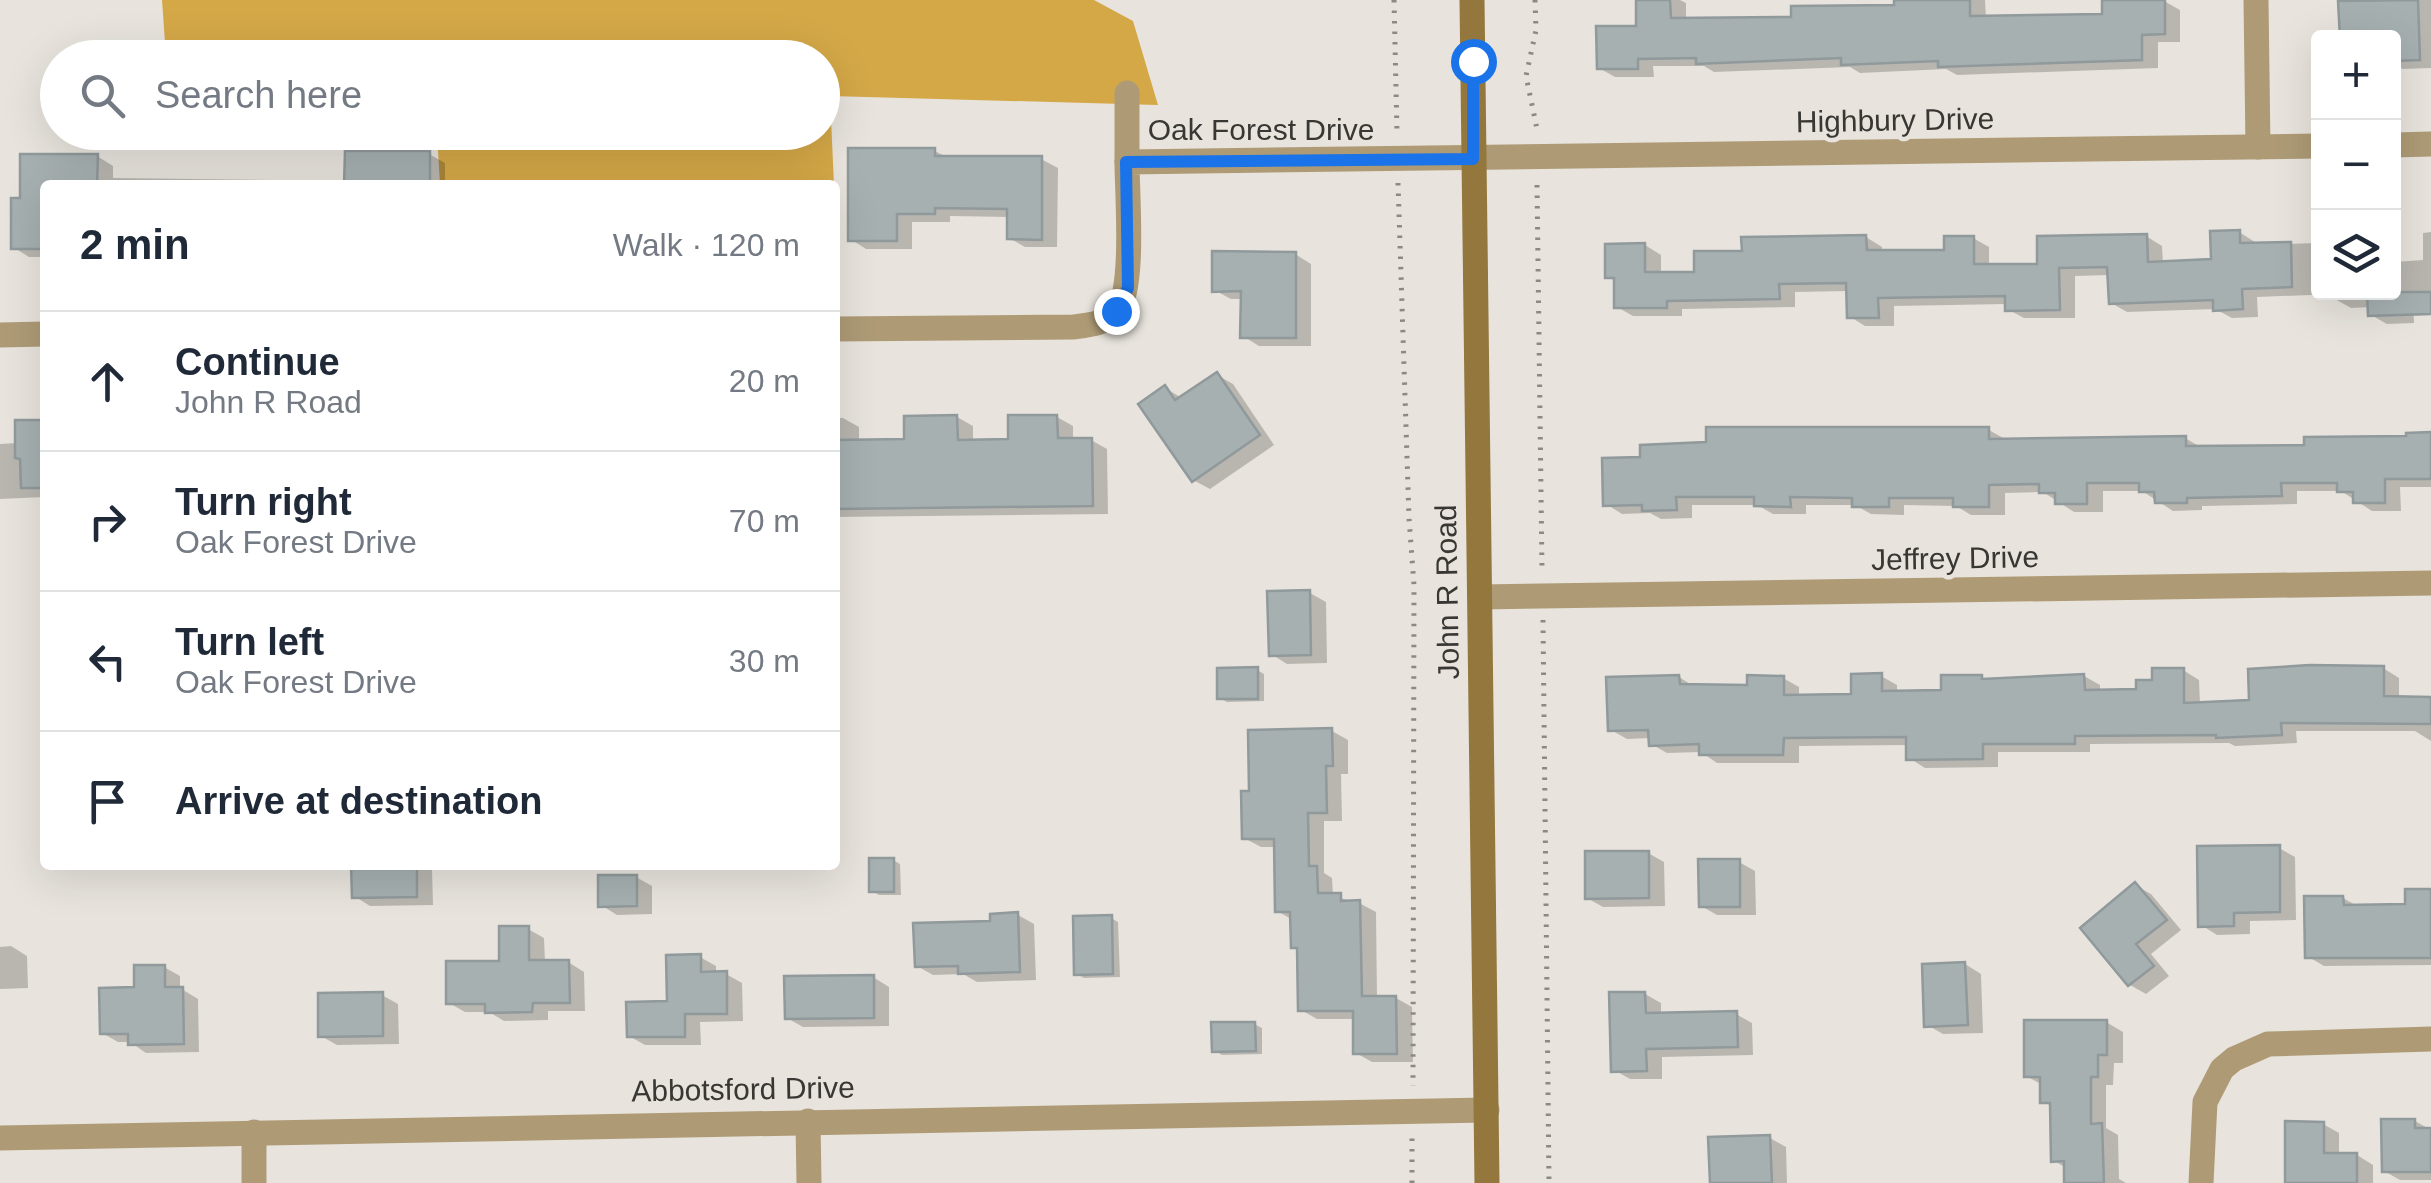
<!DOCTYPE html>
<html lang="en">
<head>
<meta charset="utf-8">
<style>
  :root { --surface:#fff; --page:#f6f6f7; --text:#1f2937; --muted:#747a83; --line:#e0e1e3 }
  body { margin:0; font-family:Arial,sans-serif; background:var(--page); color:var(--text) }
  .controls { position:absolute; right:30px; top:30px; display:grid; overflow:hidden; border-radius:10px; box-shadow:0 10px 40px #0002 }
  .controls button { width:90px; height:90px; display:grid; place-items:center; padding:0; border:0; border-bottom:2px solid var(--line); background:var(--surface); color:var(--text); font:50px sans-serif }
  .stop { position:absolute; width:30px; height:30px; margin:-22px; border:8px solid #1a73e8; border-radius:50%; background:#fff }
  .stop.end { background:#1a73e8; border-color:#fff; box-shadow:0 2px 10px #0008 }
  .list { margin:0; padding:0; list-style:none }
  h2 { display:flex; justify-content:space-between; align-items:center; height:130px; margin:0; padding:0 40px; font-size:42px }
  h2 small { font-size:32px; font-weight:400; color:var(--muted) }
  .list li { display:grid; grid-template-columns:65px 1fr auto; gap:30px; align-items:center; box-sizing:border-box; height:140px; padding:0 40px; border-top:2px solid var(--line) }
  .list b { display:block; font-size:38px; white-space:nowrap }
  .list p { margin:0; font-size:32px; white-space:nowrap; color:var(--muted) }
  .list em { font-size:32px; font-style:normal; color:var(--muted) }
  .icon { flex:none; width:55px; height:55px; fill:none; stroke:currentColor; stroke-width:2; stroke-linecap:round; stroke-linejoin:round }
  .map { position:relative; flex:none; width:2431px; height:1183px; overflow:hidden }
  .search { position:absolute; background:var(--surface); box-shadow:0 10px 40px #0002; left:40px; top:40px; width:800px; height:110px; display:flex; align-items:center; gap:25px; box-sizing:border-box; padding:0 35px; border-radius:55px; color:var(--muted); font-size:38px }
  .panel { position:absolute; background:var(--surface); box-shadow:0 10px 40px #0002; left:40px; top:180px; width:800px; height:690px; border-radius:10px }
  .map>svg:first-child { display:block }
</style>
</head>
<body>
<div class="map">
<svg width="2431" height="1183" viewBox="0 0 2431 1183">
  <rect width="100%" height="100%" fill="#e8e4dd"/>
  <!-- forest -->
  <path fill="#d4a847" d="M162 0H1094L1133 21 1158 105 830 96 834 185H440L437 133 822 132V58L172 57H166Z"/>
  <!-- shadow -->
  <g fill="#0003">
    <path d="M1638 0H1680L1686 3V20H1793L1897 7V0H1985L1986 18 2105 17 2164 1 2180 10V42H2158V68L1957 75 1946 69 1860 73 1850 67 1714 72 1704 66H1653L1654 77H1615L1599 68 1638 28Z"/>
    <path d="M2376 0H2431V68L2403 69 2394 64V38Z"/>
    <path d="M935 151 948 158 1041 159 1058 168 1057 247H1025L1009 238V217L950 216V222H912V249H866L850 239Z"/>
    <path d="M429 154 445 163V185H45V257H29L13 247 23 200V156H97L113 166V178L347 181Z"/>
    <path d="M2239 232 2255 242V245L2318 243V292H2394V262L2423 260V233L2431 232V297L2413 298 2414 323 2387 324 2371 315V307L2351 308 2335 299V294L2257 297 2258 317 2232 318 2215 309 2127 312 2111 303 2110 275 2075 276V318H2024L2007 309V304L1894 306V326H1865L1849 316V291L1795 292V307L1682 309V316H1633L1617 307V282L1608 277 1645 245 1661 255V274H1696L1744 253 1866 237 1882 247V253L1947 252 1973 238 1989 247V266H2040L2146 236 2162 246 2163 264 2214 261Z"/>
    <path d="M1295 254 1311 264V346H1259L1243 336V299H1231L1214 290Z"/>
    <path d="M1217 375 1233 384 1274 445 1210 489 1193 480 1165 388 1182 398Z"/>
    <path d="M957 417 973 426V442H1011L1057 417 1073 426V440H1091L1107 449 1108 514 835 517V418H843L859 427V442L907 441Z"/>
    <path d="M45 422V497L0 499V444L17 443Z"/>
    <path d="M1989 430 2005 439 2185 438 2202 448 2306 447 2431 435V487H2400L2401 511H2372L2341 491H2297V504L2202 506V510L2173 511 2142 491H2103V512H2074L2043 492 2005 493V515H1971L1956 506 1904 505V515L1871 514 1855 505H1806V514H1773L1757 505H1692V518L1661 519 1650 513 1622 514 1606 504Z"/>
    <path d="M1310 593 1326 602 1327 663 1287 664 1271 654Z"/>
    <path d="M2383 668 2399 678V699H2431V741L2415 731H2296L2297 743 2235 746 2229 743 2090 744V752H1998V767L1925 768 1909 758V745L1799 746V763H1717L1701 752 1667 753 1651 744V738L1627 739 1611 730 1679 677 1695 687H1749L1783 678 1799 687V697H1854L1881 676 1897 685V693H1944L1981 677 1988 681 2084 676 2100 685V692L2138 691 2183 670 2199 680 2200 704 2252 702Z"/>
    <path d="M1257 670 1264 674V701L1227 702 1220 698Z"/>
    <path d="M1332 731 1348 740V774H1341L1342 821H1324V873L1332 878 1333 896 1359 903 1376 912 1377 998H1396L1412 1007 1413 1062H1372L1356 1053 1355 1019H1317L1301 1010 1300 951 1293 947V920L1277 911 1276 847H1261L1244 838 1251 794Z"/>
    <path d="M2279 848 2295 857 2296 920 2250 921V934L2217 935 2201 925Z"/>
    <path d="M1648 853 1664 862 1665 906 1603 907 1587 898Z"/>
    <path d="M893 860 900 864 901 895H879L872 891Z"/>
    <path d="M1739 862 1755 871 1756 915H1717L1701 906Z"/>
    <path d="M354 865H426L432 868 433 905 370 906 354 896Z"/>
    <path d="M636 877 652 886V914L617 915 601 905Z"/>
    <path d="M2135 885 2151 894 2181 930 2151 954 2169 976 2146 994 2130 985 2083 929Z"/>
    <path d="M2431 891V965L2324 966 2307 956 2343 898 2359 907H2408Z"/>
    <path d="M1018 915 1034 924 1036 980 977 982 963 974 933 975 917 966 993 923Z"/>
    <path d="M1111 918 1118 922 1120 977 1084 978 1076 974Z"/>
    <path d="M528 929 544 938 545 962H568L584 972 585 1011H548V1020L504 1021 489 1012H465L449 1003 502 963Z"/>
    <path d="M11 946 27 956 28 988 0 989V947Z"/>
    <path d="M700 957 716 966V974H726L742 983 743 1021 700 1022 701 1045H645L629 1036 669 1003Z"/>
    <path d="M1965 964 1981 974 1983 1033 1943 1034 1927 1025Z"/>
    <path d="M164 967 180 976V988L198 999 199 1052 146 1053 130 1042H118L102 1033 136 989Z"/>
    <path d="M873 977 889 987V1026L803 1027 787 1018Z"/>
    <path d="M1645 994 1661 1003V1016L1736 1014 1752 1023 1753 1055 1662 1057V1079H1630L1614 1070Z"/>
    <path d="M382 995 398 1004 399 1044 337 1045 321 1036Z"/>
    <path d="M2106 1022 2123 1032V1063H2114L2113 1085H2106V1128L2118 1135 2119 1179 2126 1183H2067L2066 1168 2053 1160V1107L2043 1101V1085L2026 1076Z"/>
    <path d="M1254 1024 1262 1028V1054L1222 1055 1215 1051Z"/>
    <path d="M2415 1121 2431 1130V1180H2400L2384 1171Z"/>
    <path d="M2323 1124 2339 1133V1156L2357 1155 2373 1165V1183H2288Z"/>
    <path d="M1770 1138 1786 1147 1787 1183H1712Z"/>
  </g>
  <!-- building -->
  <g fill="#a6b0b1" stroke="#90999b" stroke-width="2.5">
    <path d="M1636 0H1670L1671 18 1791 17V6L1894 5V0H1970V16L2102 14V0H2165V34L2142 35V60L1938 67V61L1841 65V58L1696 64V58L1638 59V69H1597L1596 26H1636Z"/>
    <path d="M2418 0 2420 60 2394 61V38H2340L2338 1Z"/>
    <path d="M848 148H935V156H1042V240L1007 239V209L935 208V214H897V241H848Z"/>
    <path d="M345 151H430V185H344Z"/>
    <path d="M20 154H98L97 185H45V249H11V198H20Z"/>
    <path d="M2240 230V243L2291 242 2292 287 2242 289 2243 309 2213 311V300L2109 304 2107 267 2059 268 2060 310 2005 311V296L1878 298 1879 318H1847L1846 283 1779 284 1780 299 1667 301V308H1614V278H1605V244L1645 243V272H1694V251H1742L1741 237 1866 235 1867 250H1944V236H1974V264H2037V236L2147 234 2148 262 2211 259 2210 231Z"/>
    <path d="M1212 251 1296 252V338H1240L1241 291 1212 292Z"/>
    <path d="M2367 292H2431V314L2368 316Z"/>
    <path d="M1217 372 1260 435 1192 482 1138 404 1165 385 1175 400Z"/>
    <path d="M957 415 958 440 1008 439V415H1057L1058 438H1092L1093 506 835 509V440L904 439V416Z"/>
    <path d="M15 420H45V488H21L20 459 15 458Z"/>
    <path d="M1706 427H1989V439L2186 436V446L2304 445V437L2406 436V433L2431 432V479H2385V503H2353V492H2337V483H2281L2282 496 2187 498V503H2155L2154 492H2139V483H2087V504H2055V493H2039V484L1989 485V507H1953V498H1889V507H1852V498L1790 497 1791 507 1754 506V497H1676L1677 510 1642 511V505L1603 506 1602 458 1640 457V445L1706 442Z"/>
    <path d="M1310 590 1311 655 1269 656 1267 591Z"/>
    <path d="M2310 665 2384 666V696L2431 697V724L2281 723 2282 735 2216 738V735L2075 736V744H1983V759L1906 760V737L1784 738 1783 755H1699V744L1649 746 1648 730 1608 731 1606 677 1679 675 1680 684 1747 685V675L1784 676V695L1851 694V674L1882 673V691L1941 690V675H1982V679L2084 674 2085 690 2136 689V680H2152V668H2184V703L2249 700 2248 669Z"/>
    <path d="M1258 667V699H1217V668Z"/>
    <path d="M1332 728 1333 766H1326L1327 813H1308L1309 866H1317L1318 893H1341V901L1360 900 1362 996H1396L1397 1054H1353V1011H1298L1297 948H1291L1290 912H1275L1274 839H1242L1241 791H1249L1248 730Z"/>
    <path d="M2280 845V912L2234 913V926L2198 927 2197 846Z"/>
    <path d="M1585 851H1649V898L1585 899Z"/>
    <rect x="869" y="858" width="25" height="34"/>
    <path d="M1698 859H1740V907H1699Z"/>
    <path d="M351 865H417V897L352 898Z"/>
    <path d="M598 875H637V906L598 907Z"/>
    <path d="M2135 882 2167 920 2136 944 2154 966 2128 986 2080 928Z"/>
    <path d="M2405 889H2431V958H2305L2304 896H2343L2344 905 2405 904Z"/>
    <path d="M1018 912 1020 972 958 974V966L915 967 913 923 990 921V914Z"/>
    <path d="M1112 915 1113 974 1074 975 1073 916Z"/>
    <path d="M499 926H529V960H569L570 1003H533L532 1012 485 1013V1004H446V961H499Z"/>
    <path d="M701 954V972L727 971V1014H685V1037H627L626 1002 667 1001 666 955Z"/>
    <path d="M1965 962 1968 1025 1924 1027 1922 964Z"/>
    <path d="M134 965H165V987H183L184 1044 128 1045V1034H100L99 988 134 987Z"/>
    <path d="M874 975V1018L785 1019 784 976Z"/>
    <path d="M383 992V1036L318 1037V993Z"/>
    <path d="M1609 992H1645L1646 1013 1737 1011 1738 1047 1646 1049 1647 1071 1611 1072Z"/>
    <path d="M2024 1020H2107V1055H2098V1077H2091V1124L2102 1123 2104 1183H2064V1161L2051 1162 2050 1103H2040V1077H2024Z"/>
    <path d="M1211 1022H1255L1256 1051 1212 1052Z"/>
    <path d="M2381 1119H2415V1128H2431V1172H2382Z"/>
    <path d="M2285 1121 2324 1122V1153H2357V1183H2285Z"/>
    <path d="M1770 1135 1772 1183H1710L1708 1137Z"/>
  </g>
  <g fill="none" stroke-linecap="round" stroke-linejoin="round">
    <!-- path -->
    <g stroke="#8c8984" stroke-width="5" stroke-dasharray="2.5 8" stroke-linecap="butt">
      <path d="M1394 0 1397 132"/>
      <path d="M1535 0 1536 30 1526 76 1537 129"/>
      <path d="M1398 183 1409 518 1414 585 1413 1086"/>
      <path d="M1537 185 1542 569"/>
      <path d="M1543 620 1549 1183"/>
      <path d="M1412 1183V1137"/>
    </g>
    <!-- minor -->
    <g stroke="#ae9b76" stroke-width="25">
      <path d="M2256 0 2258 147"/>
      <path d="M2394 145 2431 144"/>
      <path d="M1127 162V93"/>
      <path d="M835 329 1073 327C1089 325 1105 324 1117 311 1135 289 1127 194 1127 162L2318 146"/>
      <path d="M0 335 45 334"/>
      <path d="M1480 597 2431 583"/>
      <path d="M808 1121 809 1183"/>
      <path d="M254 1132V1183"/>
      <path d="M0 1138 1487 1110"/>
      <path d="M2201 1183 2205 1102 2222 1069 2234 1059 2268 1044 2431 1039"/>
    </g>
    <!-- secondary -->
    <path stroke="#93773c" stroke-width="25" d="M1472 0 1487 1183"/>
  </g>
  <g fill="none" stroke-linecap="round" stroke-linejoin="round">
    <!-- route -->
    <path stroke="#1a73e8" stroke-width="12" d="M1116 311 1128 288 1126 162 1473 159V61"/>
  </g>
  <g text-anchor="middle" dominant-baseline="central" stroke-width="9" stroke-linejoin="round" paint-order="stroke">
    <!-- street labels -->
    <g font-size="30" fill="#393734" stroke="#e8e4dd">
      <text transform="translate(1895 120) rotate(-1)">Highbury Drive</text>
      <text x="1261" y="129">Oak Forest Drive</text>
      <text transform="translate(1955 558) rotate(-1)">Jeffrey Drive</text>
      <text transform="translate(1447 592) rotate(-91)">John R Road</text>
      <text transform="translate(743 1089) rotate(-1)">Abbotsford Drive</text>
    </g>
  </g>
</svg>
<div class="controls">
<button>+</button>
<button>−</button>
<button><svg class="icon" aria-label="layers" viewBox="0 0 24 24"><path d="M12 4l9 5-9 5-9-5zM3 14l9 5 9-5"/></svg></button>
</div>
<div class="stop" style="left:1473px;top:61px"></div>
<div class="stop end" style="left:1116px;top:311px"></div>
<div class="search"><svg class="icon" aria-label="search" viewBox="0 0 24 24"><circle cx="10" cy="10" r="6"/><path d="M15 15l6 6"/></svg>Search here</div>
<section class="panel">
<h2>2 min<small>Walk · 120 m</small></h2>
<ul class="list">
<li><svg class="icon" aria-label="ahead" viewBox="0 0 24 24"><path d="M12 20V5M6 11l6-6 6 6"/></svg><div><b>Continue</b><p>John R Road</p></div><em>20 m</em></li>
<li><svg class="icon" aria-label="right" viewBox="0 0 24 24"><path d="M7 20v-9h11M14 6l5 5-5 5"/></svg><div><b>Turn right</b><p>Oak Forest Drive</p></div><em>70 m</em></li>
<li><svg class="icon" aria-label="left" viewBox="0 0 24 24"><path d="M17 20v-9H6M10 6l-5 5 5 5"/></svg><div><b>Turn left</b><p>Oak Forest Drive</p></div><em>30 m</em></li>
<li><svg class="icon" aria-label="arrive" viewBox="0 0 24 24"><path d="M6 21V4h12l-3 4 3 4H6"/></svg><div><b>Arrive at destination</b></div></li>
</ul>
</section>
</div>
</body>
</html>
